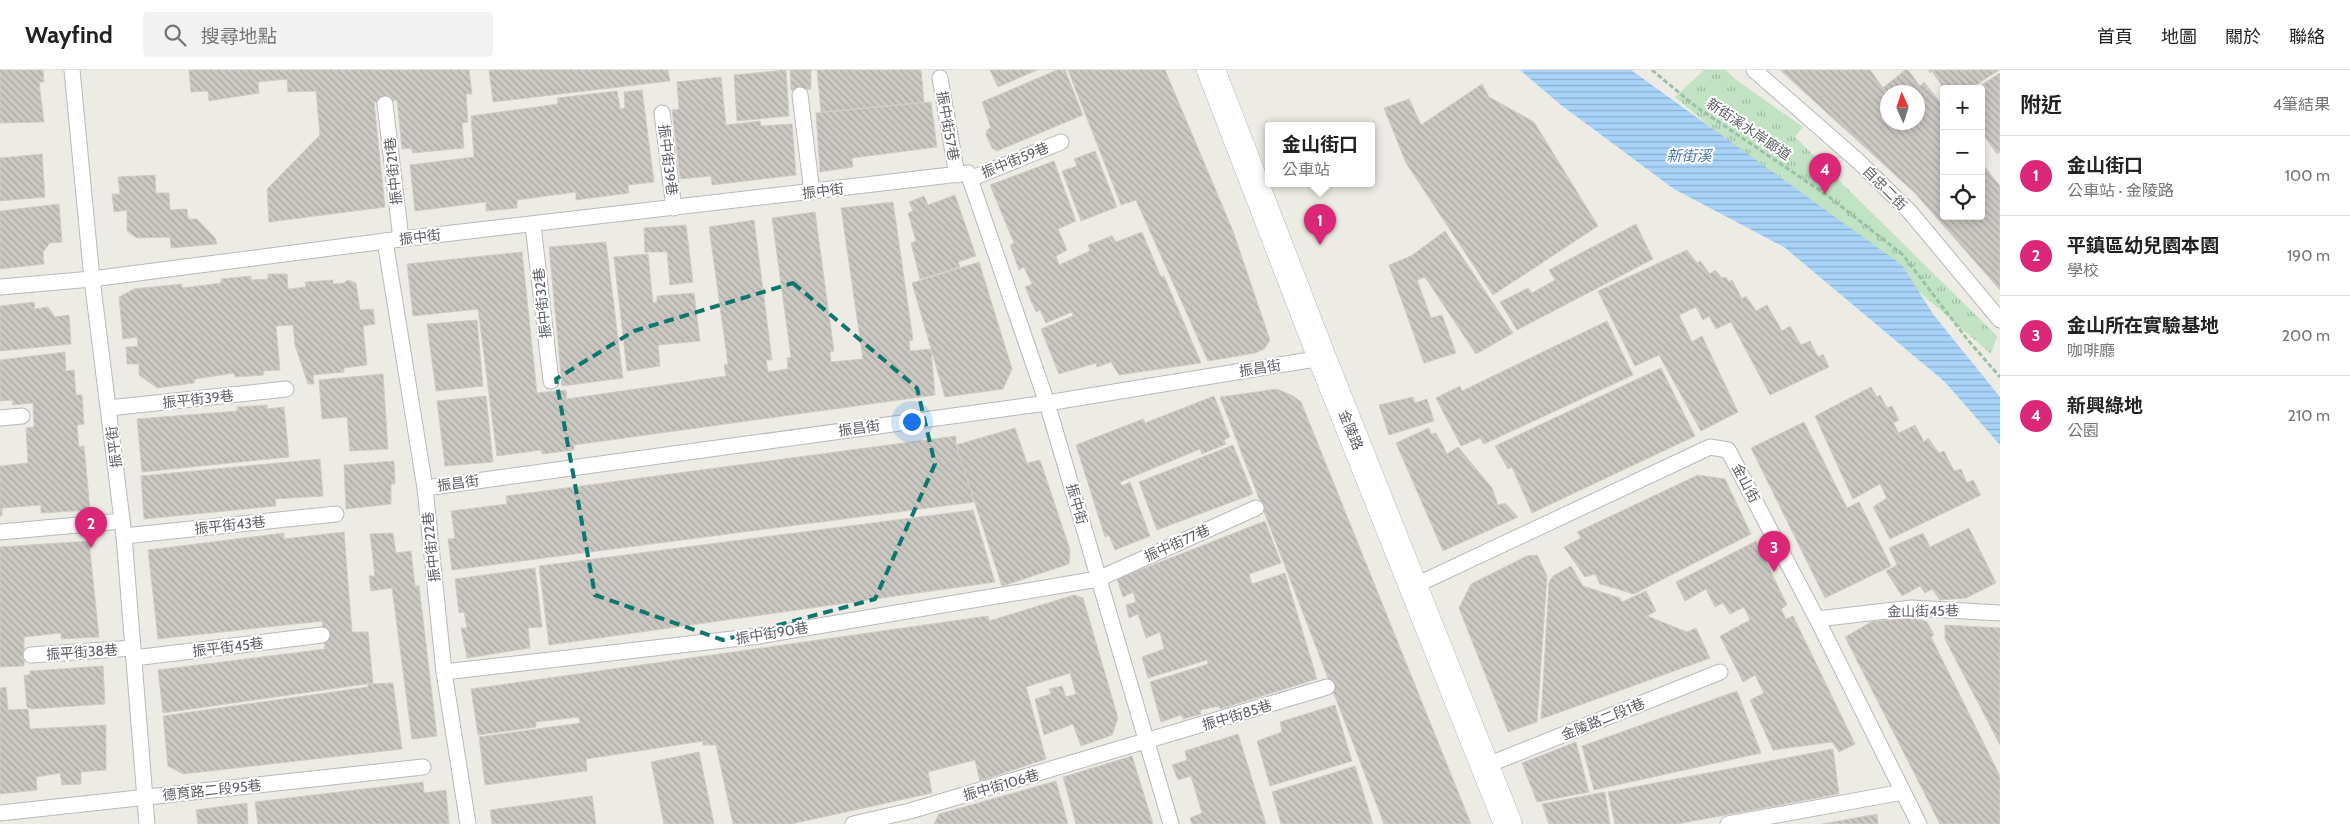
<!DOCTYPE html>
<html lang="zh-TW">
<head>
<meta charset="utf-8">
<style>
  :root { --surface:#fff; --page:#f2f2f2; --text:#222; --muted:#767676; --line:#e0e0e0; --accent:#db2777 }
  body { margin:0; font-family:Cabin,"Noto Sans TC",sans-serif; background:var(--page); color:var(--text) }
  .controls { position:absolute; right:15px; top:15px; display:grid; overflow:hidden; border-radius:5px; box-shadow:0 2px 8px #0003 }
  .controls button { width:45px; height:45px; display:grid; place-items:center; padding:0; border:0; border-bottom:1px solid var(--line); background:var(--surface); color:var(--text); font:25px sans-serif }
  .compass { position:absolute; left:1880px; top:15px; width:45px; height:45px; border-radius:50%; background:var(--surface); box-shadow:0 2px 8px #0003; rotate:357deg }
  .you { position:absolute; left:911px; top:351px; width:18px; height:18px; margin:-12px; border:4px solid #fff; border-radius:50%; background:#1a73e8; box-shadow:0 0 0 8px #1a73e833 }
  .badge { display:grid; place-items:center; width:32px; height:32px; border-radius:50%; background:var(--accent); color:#fff; font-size:16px; font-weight:700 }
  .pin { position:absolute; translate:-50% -41px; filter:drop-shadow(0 1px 2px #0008) }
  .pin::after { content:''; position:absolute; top:26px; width:18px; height:15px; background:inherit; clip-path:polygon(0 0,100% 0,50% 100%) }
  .popup { position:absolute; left:1265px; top:52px; width:110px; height:65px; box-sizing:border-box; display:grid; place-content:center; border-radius:5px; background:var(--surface); filter:drop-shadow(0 1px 4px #0005); font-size:16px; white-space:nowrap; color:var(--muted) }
  .popup b { font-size:19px; color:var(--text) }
  .popup::after { content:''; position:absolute; left:50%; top:100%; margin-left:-10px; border:10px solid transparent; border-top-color:var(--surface) }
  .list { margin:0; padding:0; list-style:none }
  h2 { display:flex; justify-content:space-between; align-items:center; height:65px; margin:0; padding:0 20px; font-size:21px }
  h2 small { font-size:16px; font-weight:400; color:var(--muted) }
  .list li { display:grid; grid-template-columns:32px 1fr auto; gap:15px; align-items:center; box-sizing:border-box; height:80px; padding:0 20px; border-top:1px solid var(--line) }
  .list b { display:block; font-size:19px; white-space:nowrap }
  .list p { margin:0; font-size:16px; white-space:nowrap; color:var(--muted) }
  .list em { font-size:16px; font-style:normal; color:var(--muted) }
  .icon { flex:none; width:28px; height:28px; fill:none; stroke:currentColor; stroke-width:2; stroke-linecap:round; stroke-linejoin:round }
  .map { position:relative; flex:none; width:2000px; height:754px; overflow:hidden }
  header { display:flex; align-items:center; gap:30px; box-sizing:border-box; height:70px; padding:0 25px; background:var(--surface); border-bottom:1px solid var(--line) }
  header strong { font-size:24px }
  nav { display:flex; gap:28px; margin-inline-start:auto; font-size:18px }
  .search { width:350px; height:45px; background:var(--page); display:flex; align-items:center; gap:12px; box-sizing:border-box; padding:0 18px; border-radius:5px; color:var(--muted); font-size:19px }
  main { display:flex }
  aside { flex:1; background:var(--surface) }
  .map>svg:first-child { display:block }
</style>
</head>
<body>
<header>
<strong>Wayfind</strong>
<div class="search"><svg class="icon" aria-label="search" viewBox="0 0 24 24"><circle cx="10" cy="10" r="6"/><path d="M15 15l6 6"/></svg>搜尋地點</div>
<nav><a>首頁</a><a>地圖</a><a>關於</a><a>聯絡</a></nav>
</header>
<main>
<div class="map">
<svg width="2000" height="754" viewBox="0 0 2000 754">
  <defs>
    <pattern id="grass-tufts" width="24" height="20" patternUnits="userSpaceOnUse" patternTransform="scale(1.25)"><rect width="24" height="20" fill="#c2e3c3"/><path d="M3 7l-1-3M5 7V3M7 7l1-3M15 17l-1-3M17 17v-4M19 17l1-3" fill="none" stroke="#a1bba2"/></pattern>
    <pattern id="water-rules" width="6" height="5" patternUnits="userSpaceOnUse" patternTransform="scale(1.25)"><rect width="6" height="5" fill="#a9d4f9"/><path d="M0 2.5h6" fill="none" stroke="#8dafcd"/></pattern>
    <pattern id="building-back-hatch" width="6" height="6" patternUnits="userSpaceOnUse" patternTransform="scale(1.25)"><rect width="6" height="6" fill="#cbc8c3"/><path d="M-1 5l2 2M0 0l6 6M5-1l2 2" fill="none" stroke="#a8a6a2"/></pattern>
  </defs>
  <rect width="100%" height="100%" fill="#edece4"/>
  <!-- grass -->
  <path fill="url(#grass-tufts)" d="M1704 0H1726L1735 9 1803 57 1795 67 1997 266 1991 284 1843 156 1752 92 1675 27Z"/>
  <!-- water -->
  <path fill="url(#water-rules)" d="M1520 0H1631L1902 195 1933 244 2000 327V375L1945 312 1784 177 1674 119 1561 35Z"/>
  <!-- building -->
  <g fill="url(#building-back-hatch)" stroke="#d2cdc3" fill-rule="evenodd">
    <path d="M0 0H43L44 12H39L44 52 0 53Z"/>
    <path d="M189 0H469L472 24H466L468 52 462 53 464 78 413 83 411 78 402 79 397 30 374 32 385 137 269 152 267 119 320 65 316 21 288 22 287 9 258 12 259 23 209 31 208 21 191 22Z"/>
    <path d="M489 0H668L670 11 493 32Z"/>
    <path d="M786 0 789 46 737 51 734 5Z"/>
    <path d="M790 0H811V19L791 20Z"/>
    <path d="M817 0H921L924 32 821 42Z"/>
    <path d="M990 0H1037L998 17Z"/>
    <path d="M1057 0H1065L1083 45 997 81 992 78 986 65 987 60 991 58 982 32Z"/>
    <path d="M1068 0H1165L1233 161 1270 270 1264 279 1255 283 1208 291 1136 130 1121 135Z"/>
    <path d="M1780 0H1870L1883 18 1905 0H1908L1920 16 1924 12 1944 37V146H1981V92L2000 116V220L1915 123ZM1888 22H1918V52H1888Z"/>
    <path d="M1928 0H1999L1970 19H1944L1932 1 1930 3Z"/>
    <path d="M2000 3V82L1997 84 1985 67 1981 69V19H1975Z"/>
    <path d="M721 7 726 55 760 51 761 56 792 54 796 105 712 115 711 106 680 109 672 40 679 39 677 12Z"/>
    <path d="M1482 14 1489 27 1534 52 1598 156 1493 225 1406 93 1384 38 1409 29 1421 55Z"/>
    <path d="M642 20 654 112 628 115 629 123 576 130V122L517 130V138L486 141V132L415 141 410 95 474 87 471 46 558 34 557 28 617 21 620 39 625 38 624 22Z"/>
    <path d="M931 32 937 77 852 88 853 97 820 102 816 43Z"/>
    <path d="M1095 81 1117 137 1081 151 1062 101 1077 96 1074 89Z"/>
    <path d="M42 84 45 127 0 131V88Z"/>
    <path d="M1054 91 1076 151 1058 159 1067 180 1056 186 1059 195 1090 181 1088 175 1112 166 1116 172 1142 162 1161 207 1164 206 1201 293 1119 305 1111 292 1097 297 1096 293 1059 304 1041 259 1073 246 1072 242 1046 253 1040 240 1036 242 1025 217 1032 214 1024 197 1019 200 1010 175 1014 173 990 115Z"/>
    <path d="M155 105 156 123H169L170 140 187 139 188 149H197L215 168 217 174 171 178 170 167 137 168 127 161V140L114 142 112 124H120L118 107Z"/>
    <path d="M955 125 976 186 958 192 960 197 920 209 911 173 916 171 908 143 913 141 909 132 924 126 928 135Z"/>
    <path d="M893 132 913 270 909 271 910 281 931 279 935 325 574 375V380L542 384 541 380 497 386 478 239 413 246 407 194 522 182 537 323 566 320 567 329 726 306 724 295 728 294 709 157 754 150 772 290H766L768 302 788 299 787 288 791 287 772 148 815 142 834 281 830 282 831 292 863 289 841 138Z"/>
    <path d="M59 134 62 172 50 173 43 182 44 194 0 199V141Z"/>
    <path d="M1636 154 1653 189 1517 260 1500 232 1528 218 1532 223 1555 210 1549 200Z"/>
    <path d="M686 155 693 212 670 215 667 182H645L644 158Z"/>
    <path d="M1445 161 1513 263 1476 284 1425 207 1417 210 1431 248 1442 245 1456 283 1424 293 1389 195 1411 186Z"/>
    <path d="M606 172 623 308 562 316 549 177Z"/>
    <path d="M1687 180 1697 193 1700 191 1710 204 1715 200 1722 208 1726 207 1729 212 1732 210 1742 229 1746 226 1756 241 1767 235 1782 261 1790 256 1801 275 1810 271 1818 287 1823 284 1829 297 1770 325 1731 252 1716 259 1709 246 1703 250 1696 237 1679 245 1692 272 1702 266 1738 342 1701 361 1659 285 1635 296 1598 221Z"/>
    <path d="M648 184 653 233 657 232V226L694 223 700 271 658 275 660 296 627 301 614 187Z"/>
    <path d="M979 192 1012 299 1003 319 945 327 912 213Z"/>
    <path d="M268 204H287L288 219 306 217 305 212 333 210V214L343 213 348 210 356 213 360 240 373 239 375 254 363 256 367 295 344 298V302L313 305 314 314H308L295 275 293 255 276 256 280 300 263 301 264 305 235 307 234 303 195 309 194 313 157 318 139 305V294H127L126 277 138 276 137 267 123 269 119 227 134 219 182 214V218L221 213V209L251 206V210L268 209Z"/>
    <path d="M34 232 35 239 48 237 55 247 69 245 71 274 0 281V236Z"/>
    <path d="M477 250 483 316 436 321 427 254Z"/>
    <path d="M1607 251 1633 305 1484 374 1480 368 1461 376 1436 328 1460 316 1462 321Z"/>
    <path d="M65 282 66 301 74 300 76 325H82L84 354 77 355 79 377 84 376 90 440 41 443V435L2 438V446H0V396L28 393 26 358 34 357 33 333 13 335 12 330 0 331V290Z"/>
    <path d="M1661 298 1695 366 1532 443 1512 397 1508 399 1495 376Z"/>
    <path d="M383 304 388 379 350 381 347 347 322 349 319 310Z"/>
    <path d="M1871 317 1877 327 1880 325 1887 338 1892 336 1899 350 1893 353 1899 363 1915 355 1924 372 1928 368 1939 383 1944 381 1954 401 1961 399 1967 413 1973 410 1981 425 1890 469 1873 437 1887 428 1880 414 1853 429 1815 346Z"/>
    <path d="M1277 319 1293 326 1301 332 1471 754H1384L1220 327Z"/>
    <path d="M486 326 493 392 445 396 437 331Z"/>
    <path d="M1214 326 1230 367 1224 370 1226 374 1202 384 1200 379 1120 412 1122 416 1130 412 1150 466 1115 480 1109 465 1105 467 1076 375 1143 349 1145 353Z"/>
    <path d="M1413 327 1415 333 1427 329 1434 351 1389 365 1379 335Z"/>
    <path d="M267 335V339L284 337 289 387 142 402 137 349 237 341V337Z"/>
    <path d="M1804 352 1847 438 1859 432 1891 496 1825 528 1751 378Z"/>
    <path d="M1015 358 1027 393 1040 390 1070 480 1069 494 1002 516 956 375Z"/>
    <path d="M1429 358 1431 364 1436 363 1447 384 1458 377 1492 418 1498 435 1505 433 1518 447 1443 481 1396 373Z"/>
    <path d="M956 366V375L974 432 452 500 448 469 455 468 451 441 507 434 506 426Z"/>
    <path d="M1233 375 1253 424 1157 460 1139 412Z"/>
    <path d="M320 389 323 426 275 429 276 436 144 449 141 406Z"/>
    <path d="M394 391 395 414H391V434L346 439 344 395Z"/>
    <path d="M1698 405 1725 409 1751 464 1634 524 1600 514 1595 504 1585 507 1564 477 1581 468 1577 462Z"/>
    <path d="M973 440 995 512 549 575 539 496Z"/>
    <path d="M1265 451 1281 493 1249 504 1252 514 1285 503 1317 609 1220 639 1219 636 1200 640 1201 644 1183 649 1181 645 1161 652 1150 612 1208 594 1207 590 1148 608 1142 587 1164 579 1160 562 1146 568 1138 544 1129 548 1126 535 1136 532 1133 522 1123 527 1117 509Z"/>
    <path d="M1969 458 1996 513 1966 528 1940 530 1932 519 1925 523 1920 516 1902 526 1886 501 1897 495 1889 478 1923 463 1930 477Z"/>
    <path d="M344 462 352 562H368L373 613 163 643 158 600 325 579 322 551 158 569 148 480 284 463V469Z"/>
    <path d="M393 463 396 483 411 481 415 516H419L437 666 412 669 392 518 371 521 369 506H375L370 464Z"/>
    <path d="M89 471 99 567 61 569V563L24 567V596L0 597V477Z"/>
    <path d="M1756 471 1787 535 1781 539 1786 549 1793 546 1855 674 1839 682 1832 672 1773 680 1750 630 1764 623 1755 605 1743 612 1720 566 1750 550 1744 537 1730 544 1723 533 1715 537 1706 519 1685 531 1676 512Z"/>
    <path d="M1537 485 1547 506 1537 652 1508 662 1459 538 1471 514 1527 486Z"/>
    <path d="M1571 496 1583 516 1620 528 1622 532 1646 521 1656 541 1647 546 1687 562 1696 558 1710 588 1541 649 1549 512 1553 506Z"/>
    <path d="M535 498 542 557 528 558 530 578 467 588 461 558H467L464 542 459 543 455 509Z"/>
    <path d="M1074 525 1083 528 1118 648 1112 665 1081 676 1073 654 1044 665 1035 629 1051 624 1049 619 1062 616 1066 627 1076 624 1070 603 1026 617 1046 689 980 711 975 690 928 702 932 723 791 754H733L716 675H703V671L586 689 587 701 485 715 479 667 580 653 579 647 536 652V657L478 665 471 619 988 546 989 551Z"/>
    <path d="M1904 548H1917L1927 552 1934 565 1931 567 2000 706V754H1940L1845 567 1871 552Z"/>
    <path d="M1945 555 2000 558V675L1945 569Z"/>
    <path d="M103 596 105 634 32 639 27 637 24 605H30V601Z"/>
    <path d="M393 613 402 679 183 704 168 696 163 646 368 617V614Z"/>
    <path d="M6 617 8 640 28 639 30 659 106 655V700L81 702V714L62 715 60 703 36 707 37 720 0 724V618Z"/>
    <path d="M1737 621 1761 683 1594 720 1582 676Z"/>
    <path d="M1335 635 1352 691 1270 716 1257 671 1282 662 1280 652Z"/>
    <path d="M1238 664 1266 754H1192L1190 748 1202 743 1191 706 1178 710 1172 695 1187 690 1185 681Z"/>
    <path d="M1576 672 1589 722 1537 732 1522 693Z"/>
    <path d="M1833 679 1839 724 1677 754H1615L1608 722Z"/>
    <path d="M699 682 714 754H664L651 692Z"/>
    <path d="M1132 686 1153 754H1076L1063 707Z"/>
    <path d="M1355 696 1373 754H1281L1272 722Z"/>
    <path d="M1056 711 1068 754H934L939 744Z"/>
    <path d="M423 712 424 723 446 720 449 754H258L255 732Z"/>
    <path d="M1605 722 1610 754H1549L1542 734Z"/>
    <path d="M592 726 596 754H492L490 740Z"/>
    <path d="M247 733 248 754H198L196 740Z"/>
    <path d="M1877 744 1878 754H1822Z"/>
  </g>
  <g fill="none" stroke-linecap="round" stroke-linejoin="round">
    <defs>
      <g id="lane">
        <path d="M72 0 92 209 124 466 147 754"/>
        <path d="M1754 0 1858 91 1910 142 2000 250"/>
        <path d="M940 8 957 105"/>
        <path d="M800 25 812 122"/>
        <path d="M385 34 401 169"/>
        <path d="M662 43 674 138"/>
        <path d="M970 109 1061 72"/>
        <path d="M533 155 551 311"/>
        <path d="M385 171 425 418 444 602 468 754"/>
        <path d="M0 217 92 209 401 169 968 103 1047 333 1171 754"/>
        <path d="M109 338 286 319"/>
        <path d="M0 348 22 346"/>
        <path d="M425 418 1047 333 1322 288"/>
        <path d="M0 462 122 451"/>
        <path d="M124 466 336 444"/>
        <path d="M1414 516 1710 377 1728 380 1817 549 1919 754"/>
        <path d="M1817 549 1912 538 2000 543"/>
        <path d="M31 585 133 578"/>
        <path d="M134 588 322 565"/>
        <path d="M444 602 759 566 1098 509 1256 438"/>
        <path d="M1485 696 1720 602"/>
        <path d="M0 743 423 697"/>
        <path d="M853 754 910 741 1327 617"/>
        <path d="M1728 754 1903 722"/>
      </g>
      <path id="secondary" d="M1211 0 1322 288 1508 754"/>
    </defs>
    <!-- lane casing -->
    <use href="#lane" stroke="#b6b9bd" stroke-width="17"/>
    <!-- secondary casing -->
    <use href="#secondary" stroke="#b5b8bd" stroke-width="29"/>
    <!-- path -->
    <path stroke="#9ac1a6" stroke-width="3" stroke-dasharray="5 2.5" stroke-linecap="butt" d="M1652 0 1695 36 1828 126 1903 185 1967 269 2000 307"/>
    <!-- lane -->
    <use href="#lane" stroke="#fff" stroke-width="15"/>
    <!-- secondary -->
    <use href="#secondary" stroke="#fff" stroke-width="28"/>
  </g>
  <!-- marked area -->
  <path fill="none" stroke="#0f766e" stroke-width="4" stroke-dasharray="10 6" stroke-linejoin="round" d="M793 213 917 318 935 394 875 529 723 570 595 525 556 309 634 261Z"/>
  <g text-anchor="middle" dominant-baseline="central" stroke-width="4" stroke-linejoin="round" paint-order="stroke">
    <!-- street labels -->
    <g font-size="14" fill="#5c5f64" stroke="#fff">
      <text transform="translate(948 56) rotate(80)">振中街57巷</text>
      <text transform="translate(1749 59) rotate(34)">新街溪水岸廊道</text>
      <text transform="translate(668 90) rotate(83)">振中街39巷</text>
      <text transform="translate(1015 90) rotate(-22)">振中街59巷</text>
      <text transform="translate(393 101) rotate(-96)">振中街21巷</text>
      <text transform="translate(1885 118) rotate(45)">自忠二街</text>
      <text transform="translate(823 121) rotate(-7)">振中街</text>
      <text transform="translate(420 167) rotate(-7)">振中街</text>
      <text transform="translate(542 233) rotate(-96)">振中街32巷</text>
      <text transform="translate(1260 298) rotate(-9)">振昌街</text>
      <text transform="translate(198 329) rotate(-6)">振平街39巷</text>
      <text transform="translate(859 358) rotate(-8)">振昌街</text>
      <text transform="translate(1351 360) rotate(68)">金陵路</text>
      <text transform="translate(114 377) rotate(-97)">振平街</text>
      <text transform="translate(458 413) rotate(-8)">振昌街</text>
      <text transform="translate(1746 413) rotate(62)">金山街</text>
      <text transform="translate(1077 434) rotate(74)">振中街</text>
      <text transform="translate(230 455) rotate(-6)">振平街43巷</text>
      <text transform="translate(1177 473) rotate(-24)">振中街77巷</text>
      <text transform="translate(431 477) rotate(-96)">振中街22巷</text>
      <text transform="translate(1923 541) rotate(-1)">金山街45巷</text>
      <text transform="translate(772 563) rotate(-9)">振中街90巷</text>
      <text transform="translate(228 577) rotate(-7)">振平街45巷</text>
      <text transform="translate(82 582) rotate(-4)">振平街38巷</text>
      <text transform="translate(1237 645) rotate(-17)">振中街85巷</text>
      <text transform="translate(1603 649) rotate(-22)">金陵路二段1巷</text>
      <text transform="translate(1001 715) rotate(-16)">振中街106巷</text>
      <text transform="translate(212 720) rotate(-6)">德育路二段95巷</text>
    </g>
    <!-- water labels -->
    <g font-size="15" font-style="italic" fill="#4775aa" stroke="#fff">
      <text x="1689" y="86">新街溪</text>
    </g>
  </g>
</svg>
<div class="controls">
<button>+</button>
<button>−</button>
<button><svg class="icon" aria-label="locate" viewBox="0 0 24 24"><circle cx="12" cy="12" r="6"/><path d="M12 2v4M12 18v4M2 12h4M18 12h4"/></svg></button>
</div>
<svg class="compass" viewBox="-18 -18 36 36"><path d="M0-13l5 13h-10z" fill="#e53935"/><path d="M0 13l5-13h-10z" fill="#767676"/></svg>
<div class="you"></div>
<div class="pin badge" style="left:1320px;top:175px">1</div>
<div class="popup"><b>金山街口</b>公車站</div>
<div class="pin badge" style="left:91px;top:478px">2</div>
<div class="pin badge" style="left:1774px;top:502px">3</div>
<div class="pin badge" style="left:1825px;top:124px">4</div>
</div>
<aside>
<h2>附近<small>4筆結果</small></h2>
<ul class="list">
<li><span class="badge">1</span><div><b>金山街口</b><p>公車站 · 金陵路</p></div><em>100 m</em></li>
<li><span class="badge">2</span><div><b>平鎮區幼兒園本園</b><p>學校</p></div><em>190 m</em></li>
<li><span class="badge">3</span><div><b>金山所在實驗基地</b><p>咖啡廳</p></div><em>200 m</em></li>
<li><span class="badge">4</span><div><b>新興綠地</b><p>公園</p></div><em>210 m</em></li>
</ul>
</aside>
</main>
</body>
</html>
